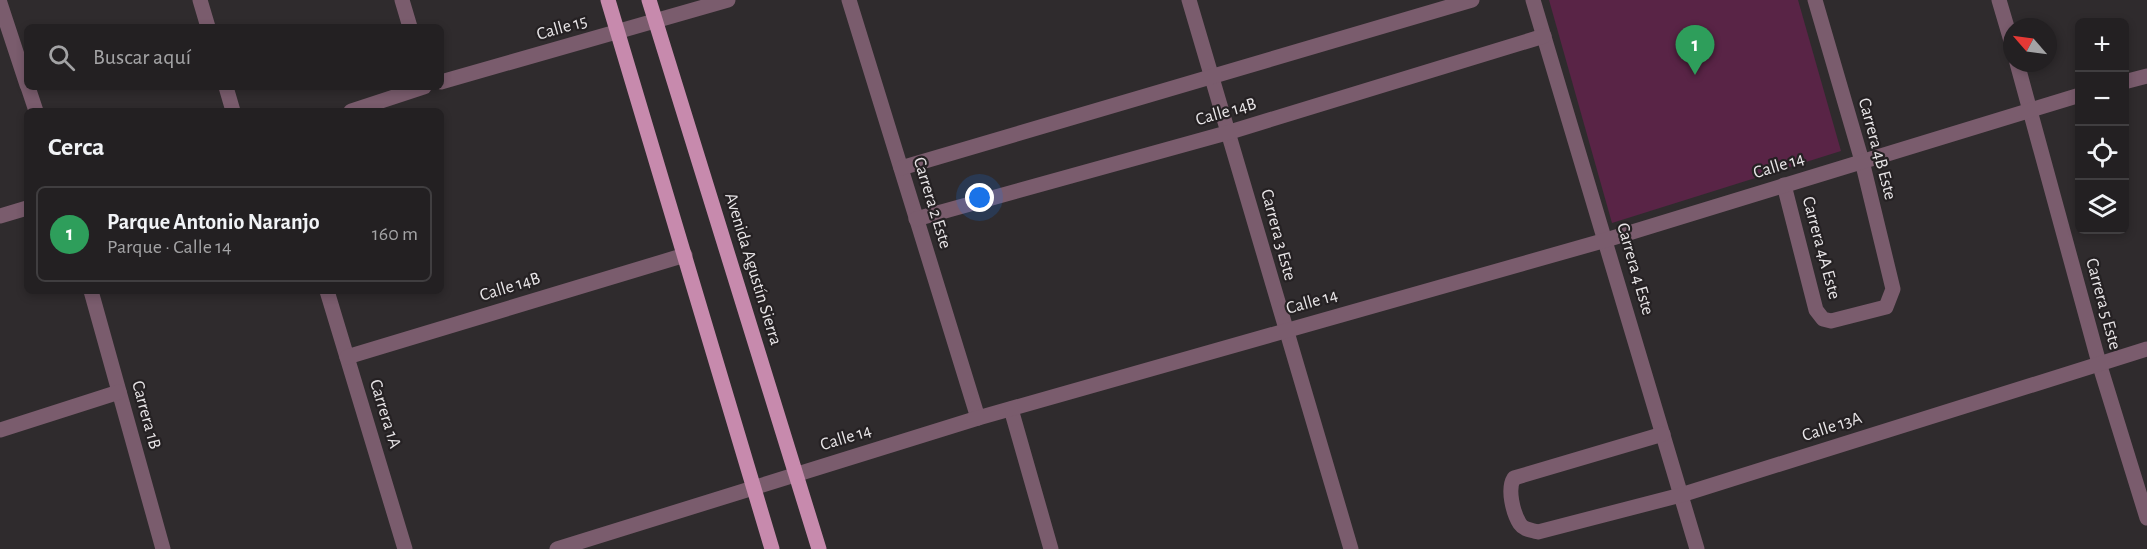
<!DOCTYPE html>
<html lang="es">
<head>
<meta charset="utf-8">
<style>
  :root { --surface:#232022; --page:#2b282a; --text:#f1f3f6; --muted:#a3a3a5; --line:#403e40; --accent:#5dc7e8 }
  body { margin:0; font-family:"Alegreya Sans",sans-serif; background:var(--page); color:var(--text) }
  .controls { position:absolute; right:18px; top:18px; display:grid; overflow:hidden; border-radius:9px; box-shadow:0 3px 9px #0003 }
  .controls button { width:54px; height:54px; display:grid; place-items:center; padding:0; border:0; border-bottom:2px solid var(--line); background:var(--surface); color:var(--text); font:30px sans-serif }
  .compass { position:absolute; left:2003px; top:18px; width:54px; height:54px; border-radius:50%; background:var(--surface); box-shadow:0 3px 9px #0003; rotate:298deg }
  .you { position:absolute; left:980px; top:198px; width:21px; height:21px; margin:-15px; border:4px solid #fff; border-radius:50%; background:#1a73e8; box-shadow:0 0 0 9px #1a73e833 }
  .badge { display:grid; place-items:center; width:39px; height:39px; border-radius:50%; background:var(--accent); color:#fff; font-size:20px; font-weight:700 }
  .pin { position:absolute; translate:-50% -50px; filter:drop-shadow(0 2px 3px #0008) }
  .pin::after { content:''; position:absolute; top:32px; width:21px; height:18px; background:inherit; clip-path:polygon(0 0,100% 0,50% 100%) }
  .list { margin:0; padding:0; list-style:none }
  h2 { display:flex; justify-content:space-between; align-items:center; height:78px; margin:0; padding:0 24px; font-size:26px }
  h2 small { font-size:20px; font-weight:400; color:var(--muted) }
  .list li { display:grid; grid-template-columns:39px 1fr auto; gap:18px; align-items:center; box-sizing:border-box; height:96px; margin:0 12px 12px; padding:0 12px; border:2px solid var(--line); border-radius:9px }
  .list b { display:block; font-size:22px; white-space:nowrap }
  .list p { margin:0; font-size:20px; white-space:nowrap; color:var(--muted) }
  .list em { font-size:20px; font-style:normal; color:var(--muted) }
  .icon { flex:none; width:33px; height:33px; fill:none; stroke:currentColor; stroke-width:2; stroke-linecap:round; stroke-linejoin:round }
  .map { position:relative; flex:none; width:2147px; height:549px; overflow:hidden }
  .search { position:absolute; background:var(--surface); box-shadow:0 3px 9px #0003; left:24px; top:24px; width:420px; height:66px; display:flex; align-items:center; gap:15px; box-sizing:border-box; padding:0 21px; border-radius:9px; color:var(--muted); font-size:22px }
  .panel { position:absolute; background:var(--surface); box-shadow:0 3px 9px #0003; left:24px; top:108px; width:420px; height:186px; border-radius:9px }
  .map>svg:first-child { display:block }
</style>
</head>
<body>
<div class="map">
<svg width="2147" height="549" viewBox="0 0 2147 549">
  <rect width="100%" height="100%" fill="#2f2b2d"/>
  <!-- green -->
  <path fill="#592446" d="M1549 0H1798L1841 151 1612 223Z"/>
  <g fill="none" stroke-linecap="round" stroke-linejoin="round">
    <!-- street -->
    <g stroke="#7a5c6d" stroke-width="15">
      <path d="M200 0 208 27"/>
      <path d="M402 0 410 27"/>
      <path d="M849 0 978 418"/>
      <path d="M1189 0 1351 549"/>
      <path d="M1533 0 1697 549"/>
      <path d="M1999 0 2012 44"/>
      <path d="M0 3 27 85"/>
      <path d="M2017 63 2099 363 2147 518"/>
      <path d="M441 82 728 0"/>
      <path d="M2124 82 2147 76"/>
      <path d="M28 87 36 111"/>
      <path d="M226 87 233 111"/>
      <path d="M351 111 424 87"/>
      <path d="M901 168 1472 0"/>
      <path d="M1784 185 1816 310 1823 319 1831 321 1886 307 1893 289 1862 161 1815 0"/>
      <path d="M0 216 27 208"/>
      <path d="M916 219 1230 132 1544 36"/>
      <path d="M91 291 163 549"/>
      <path d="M327 291 405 549"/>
      <path d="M347 357 685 255"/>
      <path d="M1011 409 1051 549"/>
      <path d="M0 430 119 392"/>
      <path d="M1663 434 1514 478C1507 489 1513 513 1520 524 1524 530 1532 530 1538 532L1681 495 2147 349"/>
      <path d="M557 549 978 418 1606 240 2080 95"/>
    </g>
    <!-- primary -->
    <g stroke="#c78aad" stroke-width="15">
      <path d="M608 0 772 549"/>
      <path d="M649 0 819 549"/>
    </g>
  </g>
  <g text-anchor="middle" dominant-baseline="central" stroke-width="4.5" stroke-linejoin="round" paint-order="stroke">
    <!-- street labels -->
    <g font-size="18" fill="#e9e6e8" stroke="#252123">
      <text transform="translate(562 28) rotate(-16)">Calle 15</text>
      <text transform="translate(1226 112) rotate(-16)">Calle 14B</text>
      <text transform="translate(1877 149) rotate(75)">Carrera 4B Este</text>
      <text transform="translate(1779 166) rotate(-17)">Calle 14</text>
      <text transform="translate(932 203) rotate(73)">Carrera 2 Este</text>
      <text transform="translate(1278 235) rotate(75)">Carrera 3 Este</text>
      <text transform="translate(1821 248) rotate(75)">Carrera 4A Este</text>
      <text transform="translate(753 269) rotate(73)">Avenida Agustín Sierra</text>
      <text transform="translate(1635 269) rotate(74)">Carrera 4 Este</text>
      <text transform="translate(510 287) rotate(-17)">Calle 14B</text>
      <text transform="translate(1312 302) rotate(-16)">Calle 14</text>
      <text transform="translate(2103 304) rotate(75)">Carrera 5 Este</text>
      <text transform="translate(385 414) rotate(73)">Carrera 1A</text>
      <text transform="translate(146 415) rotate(75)">Carrera 1B</text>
      <text transform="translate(1832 427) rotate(-18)">Calle 13A</text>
      <text transform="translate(846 438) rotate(-17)">Calle 14</text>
    </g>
  </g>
</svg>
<div class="controls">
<button>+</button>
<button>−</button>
<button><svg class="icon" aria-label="locate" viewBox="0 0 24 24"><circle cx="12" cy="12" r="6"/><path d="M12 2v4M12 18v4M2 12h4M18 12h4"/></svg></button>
<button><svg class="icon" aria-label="layers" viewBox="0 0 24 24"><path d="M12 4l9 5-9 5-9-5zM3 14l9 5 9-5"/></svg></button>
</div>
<svg class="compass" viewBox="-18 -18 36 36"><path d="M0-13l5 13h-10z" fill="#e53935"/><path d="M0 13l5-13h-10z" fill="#a3a3a5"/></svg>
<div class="you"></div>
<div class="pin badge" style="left:1695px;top:75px;background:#2e9e5b">1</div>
<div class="search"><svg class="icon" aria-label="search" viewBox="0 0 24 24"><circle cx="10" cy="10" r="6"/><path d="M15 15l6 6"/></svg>Buscar aquí</div>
<section class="panel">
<h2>Cerca<small></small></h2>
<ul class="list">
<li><span class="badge" style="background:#2e9e5b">1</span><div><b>Parque Antonio Naranjo</b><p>Parque · Calle 14</p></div><em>160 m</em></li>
</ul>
</section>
</div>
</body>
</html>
